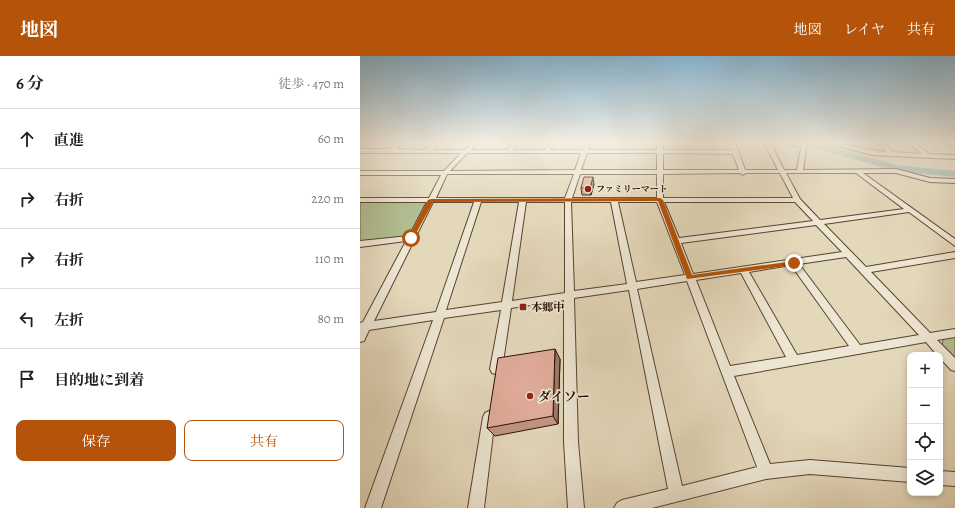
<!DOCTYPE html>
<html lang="ja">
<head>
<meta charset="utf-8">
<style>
  :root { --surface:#fff; --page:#f6f6f6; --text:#222; --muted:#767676; --line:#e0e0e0; --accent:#b45309 }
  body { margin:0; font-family:Alegreya,"Noto Serif JP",serif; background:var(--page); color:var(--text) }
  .controls { position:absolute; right:12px; bottom:12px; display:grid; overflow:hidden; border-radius:8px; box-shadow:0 2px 6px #0003 }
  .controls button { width:36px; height:36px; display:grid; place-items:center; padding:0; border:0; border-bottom:1px solid var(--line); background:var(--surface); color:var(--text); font:20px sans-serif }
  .stop { position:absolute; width:12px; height:12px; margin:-9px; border:3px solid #b45309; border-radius:50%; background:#fff }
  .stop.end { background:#b45309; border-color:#fff; box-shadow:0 1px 4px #0008 }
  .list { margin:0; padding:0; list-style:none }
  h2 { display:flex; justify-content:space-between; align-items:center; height:52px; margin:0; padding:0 16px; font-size:17px }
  h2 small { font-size:13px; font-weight:400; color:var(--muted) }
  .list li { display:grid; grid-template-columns:26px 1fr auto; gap:12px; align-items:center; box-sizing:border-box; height:60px; padding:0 16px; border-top:1px solid var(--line) }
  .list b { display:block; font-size:15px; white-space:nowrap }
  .list em { font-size:13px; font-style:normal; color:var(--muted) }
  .actions { display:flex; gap:8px; padding:12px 16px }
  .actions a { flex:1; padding:9px 0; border:1px solid var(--accent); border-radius:8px; text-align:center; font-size:14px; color:var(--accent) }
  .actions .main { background:var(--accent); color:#fff }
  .icon { flex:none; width:22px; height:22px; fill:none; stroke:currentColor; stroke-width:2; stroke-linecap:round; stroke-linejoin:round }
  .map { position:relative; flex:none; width:595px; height:452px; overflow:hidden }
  header { display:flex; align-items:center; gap:24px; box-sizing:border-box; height:56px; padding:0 20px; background:var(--accent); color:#fff }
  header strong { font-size:19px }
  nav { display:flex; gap:22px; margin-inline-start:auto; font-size:14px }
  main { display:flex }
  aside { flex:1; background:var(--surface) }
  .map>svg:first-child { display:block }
</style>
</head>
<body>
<header>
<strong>地図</strong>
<nav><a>地図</a><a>レイヤ</a><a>共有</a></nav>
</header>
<main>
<aside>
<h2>6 分<small>徒歩 · 470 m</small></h2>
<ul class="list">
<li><svg class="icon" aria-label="ahead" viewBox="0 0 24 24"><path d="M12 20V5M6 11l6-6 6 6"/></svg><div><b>直進</b></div><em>60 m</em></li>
<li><svg class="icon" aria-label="right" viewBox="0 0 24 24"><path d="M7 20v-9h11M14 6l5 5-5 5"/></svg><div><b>右折</b></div><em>220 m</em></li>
<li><svg class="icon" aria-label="right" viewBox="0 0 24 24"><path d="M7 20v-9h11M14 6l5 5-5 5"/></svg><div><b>右折</b></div><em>110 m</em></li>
<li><svg class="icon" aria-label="left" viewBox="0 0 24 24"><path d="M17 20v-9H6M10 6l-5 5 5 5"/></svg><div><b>左折</b></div><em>80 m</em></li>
<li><svg class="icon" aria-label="arrive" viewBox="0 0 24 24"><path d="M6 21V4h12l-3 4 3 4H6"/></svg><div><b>目的地に到着</b></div></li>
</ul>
<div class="actions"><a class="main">保存</a><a>共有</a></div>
</aside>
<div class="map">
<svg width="595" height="452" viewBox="0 0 595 452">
  <rect width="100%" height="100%" fill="#e4d8bb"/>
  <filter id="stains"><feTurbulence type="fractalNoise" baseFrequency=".005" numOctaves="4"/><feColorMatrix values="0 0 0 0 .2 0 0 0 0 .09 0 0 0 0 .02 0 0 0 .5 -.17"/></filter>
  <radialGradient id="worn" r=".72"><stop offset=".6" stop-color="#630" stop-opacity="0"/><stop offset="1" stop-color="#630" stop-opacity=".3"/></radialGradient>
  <!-- green -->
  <g fill="#b2bf92" stroke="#6e6849">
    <path d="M0 146H65L68 148 48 180 0 186Z"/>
    <path d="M595 281V305L582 292 583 283Z"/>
  </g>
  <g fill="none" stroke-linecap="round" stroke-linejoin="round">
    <!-- river -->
    <path fill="#95b9b1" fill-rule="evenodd" d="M437 86H453L537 109 595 115V121L536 115 439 88Z"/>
    <defs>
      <g id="minor">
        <path d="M0 86H8L0 90Z"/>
        <path d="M39 86H45L36 93 65 94 74 86H80L72 94H105L112 86H118L111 94H147L152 86H158L152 94H185L189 86H195L190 94H223L225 86H231L228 94H297V86H303V94H372L369 86H375L385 114H418L404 86H410L424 114H437L441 92 423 86H431L441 89V86H447L443 114 536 113 570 122 595 123V127L570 126 536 117H503L595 183V190L549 156 464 168 506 211 595 196V202L511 216 570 277 595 273V281L577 284 595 302V315L591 314 580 302V299H577L566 286 374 320 410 408 450 404 550 412V426L450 418 406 423 292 452H254L257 447 262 444 308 433 269 234 214 242 218 386 224 452H208L204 386V244L151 252 142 313 140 317 136 318 132 317 130 313 141 254 84 262 21 452H5L73 264 9 274 4 285 0 286V267L3 266 46 185 0 191V185L49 180 67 146H0V142H69L81 119H0V115H84L101 97H0V93H29ZM107 97H221L215 114 90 115ZM227 97H297V114H221ZM303 97 373 98 379 114H303ZM380 117 383 119 386 117H420L433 142H303V118ZM426 117H496L544 153 460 164 440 143ZM87 118H214L205 142H76ZM220 118H297V142H212ZM73 146H114L76 256 14 265ZM121 146H159L142 246 86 254ZM166 146H205V237L152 245ZM211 146H251L267 228 214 235ZM258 146H297L325 219 276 226ZM304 146H435L453 165 319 182ZM456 169 482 196 333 218 321 187ZM486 201 559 279 500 289 439 208ZM431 209 489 290 437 299 389 216ZM381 217 426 301 370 310 336 224ZM327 225 397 411 322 430 277 233Z"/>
        <path d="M462 86C484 85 505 95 527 96L516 86H522L533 96 562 98 548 86H554L569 98 595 99V103L512 99Z"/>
        <path d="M586 86H592L595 88V92Z"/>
        <path d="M129 355 133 357 135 361 124 452H108L123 361 125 357Z"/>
        <path d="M580 415 595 416V430L580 429Z"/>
      </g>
    </defs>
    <!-- minor casing -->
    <use href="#minor" stroke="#58432f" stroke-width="2"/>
    <!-- minor -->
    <use href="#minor" fill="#ede6d3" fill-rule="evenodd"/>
  </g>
  <!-- wall -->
  <g fill="#c29485" stroke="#291100">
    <path d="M234 128 231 139H222L221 132Z"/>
    <path d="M200 303 198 368 135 380 127 372Z"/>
  </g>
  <!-- shaded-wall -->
  <g fill="#9e786c" stroke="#291100">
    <path d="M233 121 234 128 231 139 230 132Z"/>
    <path d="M195 293 200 303 198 368 193 360Z"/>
  </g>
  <!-- building -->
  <g fill="#e1ac9b" stroke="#291100">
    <path d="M224 121H233L230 132H221Z"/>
    <path d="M195 293 193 360 127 372 138 302Z"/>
  </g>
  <!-- sky -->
  <linearGradient id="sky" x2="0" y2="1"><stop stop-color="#87b6d2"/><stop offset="0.58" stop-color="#f3ede0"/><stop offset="1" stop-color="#f3ede0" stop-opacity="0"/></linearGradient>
  <rect width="595" height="149" fill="url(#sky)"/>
  <!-- route -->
  <path fill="#b45309" d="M300 142 303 144 332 219 434 205 437 207 434 209 327 223 298 145 73 146 53 183 48 182 68 144 71 143Z"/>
  <!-- markers -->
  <g fill="#8f2418" stroke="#ede6d3" stroke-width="1.5">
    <circle cx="228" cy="133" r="4"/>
    <rect x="159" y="247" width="8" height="8" rx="2"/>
    <circle cx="170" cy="340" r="4"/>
  </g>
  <g text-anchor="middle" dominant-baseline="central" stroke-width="3.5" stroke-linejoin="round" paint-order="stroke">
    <!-- far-poi labels -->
    <g font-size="9" font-weight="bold" fill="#291100" stroke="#ede6d3" text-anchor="start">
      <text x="236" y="133">ファミリーマート</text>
    </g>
    <!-- poi labels -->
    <g font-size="11" font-weight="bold" fill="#291100" stroke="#ede6d3" text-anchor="start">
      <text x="171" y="251">本郷中</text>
    </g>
    <!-- near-poi labels -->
    <g font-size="13" font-weight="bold" fill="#291100" stroke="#ede6d3" text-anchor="start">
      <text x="178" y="340">ダイソー</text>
    </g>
  </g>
  <rect width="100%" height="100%" filter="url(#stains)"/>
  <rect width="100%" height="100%" fill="url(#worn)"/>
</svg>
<div class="controls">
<button>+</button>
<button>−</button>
<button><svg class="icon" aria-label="locate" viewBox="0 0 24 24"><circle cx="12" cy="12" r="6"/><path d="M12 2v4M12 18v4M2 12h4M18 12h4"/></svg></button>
<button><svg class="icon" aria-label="layers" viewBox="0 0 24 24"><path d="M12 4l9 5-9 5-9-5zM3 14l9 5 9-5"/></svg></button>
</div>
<div class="stop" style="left:51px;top:182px"></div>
<div class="stop end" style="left:434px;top:207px"></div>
</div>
</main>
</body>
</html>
